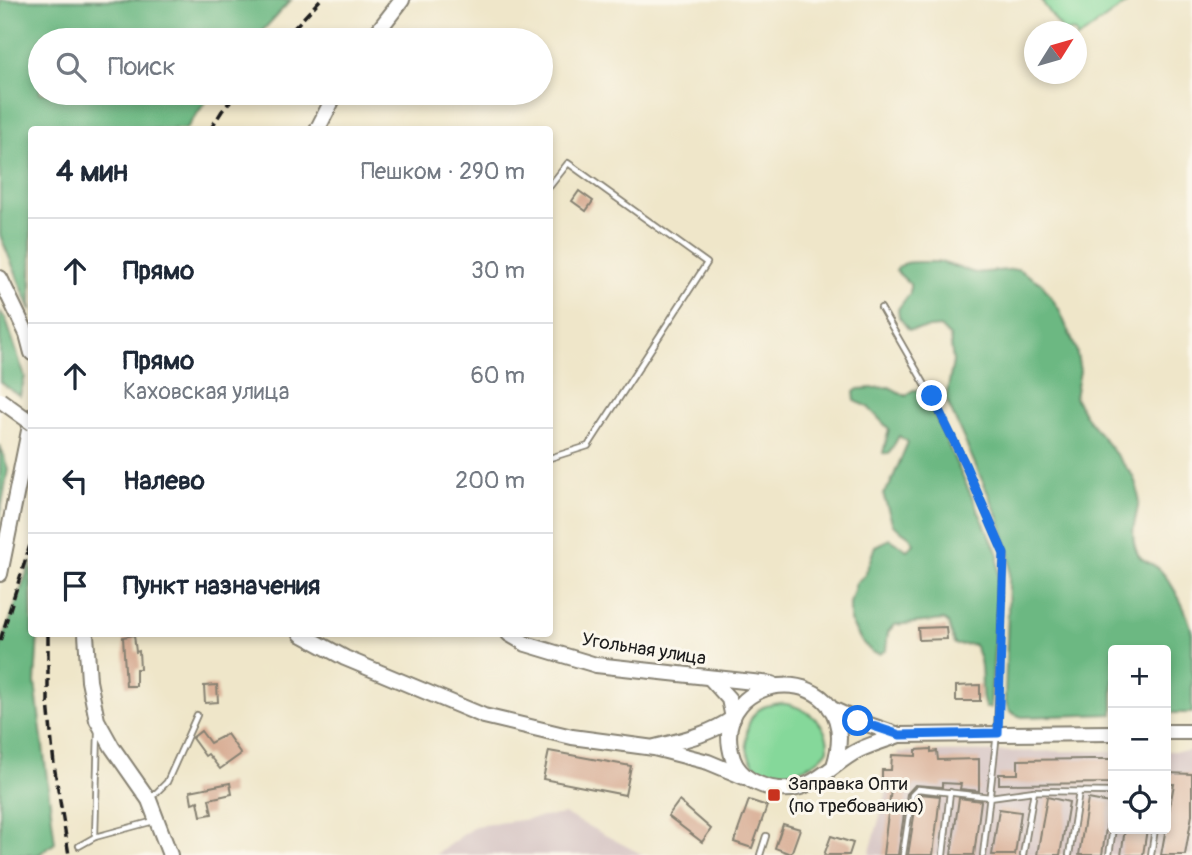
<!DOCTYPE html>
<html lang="ru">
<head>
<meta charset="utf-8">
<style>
  :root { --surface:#fff; --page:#f2f2f3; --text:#1f2937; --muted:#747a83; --line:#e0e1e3 }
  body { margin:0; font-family:Pangolin,sans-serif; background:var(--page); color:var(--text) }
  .controls { position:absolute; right:21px; bottom:21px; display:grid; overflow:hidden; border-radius:7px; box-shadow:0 4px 10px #0003 }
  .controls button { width:63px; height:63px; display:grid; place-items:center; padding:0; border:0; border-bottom:2px solid var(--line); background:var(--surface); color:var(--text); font:35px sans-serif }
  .compass { position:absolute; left:1024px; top:21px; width:63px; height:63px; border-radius:50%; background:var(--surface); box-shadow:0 4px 10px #0003; rotate:53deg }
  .stop { position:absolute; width:21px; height:21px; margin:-16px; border:5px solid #1a73e8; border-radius:50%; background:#fff }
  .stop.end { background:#1a73e8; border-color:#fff; box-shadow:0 2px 7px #0008 }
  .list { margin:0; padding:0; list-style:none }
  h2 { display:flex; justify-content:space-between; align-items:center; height:91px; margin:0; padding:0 28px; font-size:30px }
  h2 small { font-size:23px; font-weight:400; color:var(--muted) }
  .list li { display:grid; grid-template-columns:46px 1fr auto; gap:21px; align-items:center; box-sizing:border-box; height:105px; padding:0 28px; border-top:2px solid var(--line) }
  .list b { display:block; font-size:26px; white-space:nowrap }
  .list p { margin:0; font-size:23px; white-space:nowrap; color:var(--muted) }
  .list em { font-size:23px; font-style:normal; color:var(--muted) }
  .icon { flex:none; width:38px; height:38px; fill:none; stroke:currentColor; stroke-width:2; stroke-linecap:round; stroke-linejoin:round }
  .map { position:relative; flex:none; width:1192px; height:855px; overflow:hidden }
  .search { position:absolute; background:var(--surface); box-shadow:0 4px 10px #0003; left:28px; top:28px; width:525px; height:77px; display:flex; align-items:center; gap:18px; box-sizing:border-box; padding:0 24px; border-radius:38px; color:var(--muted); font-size:26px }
  .panel { position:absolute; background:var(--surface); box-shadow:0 4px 10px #0003; left:28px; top:126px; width:525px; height:511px; border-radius:7px }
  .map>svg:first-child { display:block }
</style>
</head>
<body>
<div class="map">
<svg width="1192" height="855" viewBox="0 0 1192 855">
  <rect width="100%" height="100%" fill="#fbf7ec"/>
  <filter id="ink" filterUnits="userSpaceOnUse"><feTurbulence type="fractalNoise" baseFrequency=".0143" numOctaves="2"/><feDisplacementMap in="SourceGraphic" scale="14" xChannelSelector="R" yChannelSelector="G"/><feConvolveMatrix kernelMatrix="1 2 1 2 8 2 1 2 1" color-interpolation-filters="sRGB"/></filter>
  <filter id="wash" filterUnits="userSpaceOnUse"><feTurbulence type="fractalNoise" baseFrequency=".00686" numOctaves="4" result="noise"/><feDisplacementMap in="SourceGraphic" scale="28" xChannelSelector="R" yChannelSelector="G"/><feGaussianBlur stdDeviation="1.57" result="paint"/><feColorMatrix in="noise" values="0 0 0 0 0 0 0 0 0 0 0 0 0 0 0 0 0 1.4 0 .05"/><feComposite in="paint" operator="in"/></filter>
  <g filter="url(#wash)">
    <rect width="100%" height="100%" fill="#efe6c9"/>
    <!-- industrial -->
    <g fill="#d2bfbf">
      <path d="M1113 751V829H1166V751H1192V855H869L898 752Z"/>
      <path d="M565 814 643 855H435L475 826Z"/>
    </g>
    <!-- green -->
    <g fill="#85d89a" stroke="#507a5b" stroke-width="2">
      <path d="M1041 0H1131L1077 39 1076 32 1063 31Z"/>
      <path d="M780 703C804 706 829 722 828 749 817 767 779 782 759 769 743 758 743 727 755 713 761 706 771 704 780 703Z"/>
    </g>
    <!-- forest -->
    <g fill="#6cb882" stroke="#446a4f" stroke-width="2">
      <path d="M0 0H291L254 40H40V93H212L186 129 32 130 31 310 0 235Z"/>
      <path d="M922 262H940L975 273 1018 269 1042 284 1059 309 1076 349 1080 371 1075 397 1084 414 1132 475C1149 506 1127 519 1135 547 1140 565 1152 560 1161 571 1175 587 1188 613 1192 633 1192 653 1192 691 1192 713H1166V650H1113V714L1022 717C1009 713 1007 710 1005 697L1010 555 999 518 946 399 953 362 950 337 940 327 909 330 899 317 898 309 910 293V284L896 271C902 261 912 262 922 262Z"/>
      <path d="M0 311 6 320 25 377 20 396 0 382Z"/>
      <path d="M889 387 906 396 913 390H919L926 397 998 554V596L990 708H986C977 694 988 665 973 644L957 645 954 643 948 623 943 620 894 625 888 632 886 650 880 654 872 652 862 642 850 621V603L856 583 865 575 875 546 890 539 907 550 914 544 910 537 893 525 883 494 890 485 908 442 899 436 889 454 883 453 889 429 867 406 855 401 854 392 858 389Z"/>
      <path d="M0 445 8 469 0 518Z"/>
      <path d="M31 561 32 634H38L35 682 55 843 38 855H0V649Z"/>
    </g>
    <g id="blocks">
      <!-- building -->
      <g fill="#d8ad94">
        <path d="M579 191 593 201 586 211 572 201Z"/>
        <path d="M946 627 947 639 919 640 918 628Z"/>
        <path d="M134 635 136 652 139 651 140 669H136V686H126L123 637Z"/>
        <path d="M217 685 218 702 205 703 204 686Z"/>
        <path d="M980 685V701H956V686Z"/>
        <path d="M201 731 210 743 227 734 241 754 220 769 208 754 205 756 192 738Z"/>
        <path d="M931 749V752L937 751 938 760 979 759V791L960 789 961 784 942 783V787L915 785 907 794 898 855H883L892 781H882V770H891L892 755 916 756V750Z"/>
        <path d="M549 751 631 766 625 795 543 779Z"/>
        <path d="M1090 759H1113V783L999 784V774H1018V760Z"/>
        <path d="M1167 773 1192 774V815L1185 855H1161L1174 784H1168Z"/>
        <path d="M230 783 232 794 209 799 212 814 201 816 198 801 192 803 190 791Z"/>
        <path d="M920 794 940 796 933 855H908L917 797Z"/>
        <path d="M1047 797 1069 802 1060 855H1037Z"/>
        <path d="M959 798 981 801 974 855H951Z"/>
        <path d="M1088 799 1110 803 1102 855H1079Z"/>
        <path d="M749 800 767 806 752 848 734 842Z"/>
        <path d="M679 801 711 829 702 842 668 816Z"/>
        <path d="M999 809 1021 812 1015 855H992Z"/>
        <path d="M783 824 800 829 791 854 775 848Z"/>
        <path d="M1125 829H1147L1143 855H1121Z"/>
        <path d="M831 836 853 843 849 855H824Z"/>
      </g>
    </g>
  </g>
  <g filter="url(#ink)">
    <use href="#blocks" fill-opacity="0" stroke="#868172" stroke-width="2"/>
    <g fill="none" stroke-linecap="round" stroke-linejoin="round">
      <defs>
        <g id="lane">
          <path d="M550 186 568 163 707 263 588 446 550 458"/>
          <path d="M881 308 931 395 964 462 1004 554 997 733 983 855"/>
          <path d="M151 798 167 782 197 715"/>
          <path d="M95 837 98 731"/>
          <path d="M79 846 95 837 154 821"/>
          <path d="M760 855 766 836"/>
          <path d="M903 855 912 795 918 789 990 797 1034 791 1113 792"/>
          <path d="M943 855 950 792"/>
          <path d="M1023 855 1034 791"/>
          <path d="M1069 855 1079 792"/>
          <path d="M1109 855 1113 828"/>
          <path d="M1151 855 1155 829"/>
        </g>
        <g id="secondary">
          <path d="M371 40 402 0"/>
          <path d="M317 130 336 93"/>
          <path d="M0 278 27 334 32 353"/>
          <path d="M0 574 32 416"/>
          <path d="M86 634 89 681 97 720 112 747 149 800 170 855"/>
          <path d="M301 634 345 658 484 716 572 737 654 748 708 762 744 777"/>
          <path d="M509 634 526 644 596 665 772 684"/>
          <path d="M711 679 729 699 733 718"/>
          <path d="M830 708 858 721 899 735 1113 733"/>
          <path d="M1166 732H1192"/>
          <path d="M655 747C683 740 709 735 733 718"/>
          <path d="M834 766C869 656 702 664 733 759 740 778 760 787 779 789 813 793 832 763 859 750 872 744 886 740 899 735"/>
        </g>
      </defs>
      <!-- lane casing -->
      <use href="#lane" stroke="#868172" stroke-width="8"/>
      <!-- secondary casing -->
      <use href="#secondary" stroke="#868172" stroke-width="18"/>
      <!-- lane -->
      <use href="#lane" stroke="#fff" stroke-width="4.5"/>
      <!-- secondary -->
      <use href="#secondary" stroke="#fff" stroke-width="14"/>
      <!-- rail -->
      <g stroke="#1c1c1c" stroke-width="3.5" stroke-dasharray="10 5" stroke-linecap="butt">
        <path d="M283 40 320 0"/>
        <path d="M210 130 222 111 237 93"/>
        <path d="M48 634V702L54 765 69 855"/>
        <path d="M0 641 32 539"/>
      </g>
      <defs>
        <path id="secondary-bridge" d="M0 400 32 423"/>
      </defs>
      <!-- secondary-bridge casing -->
      <use href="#secondary-bridge" stroke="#868172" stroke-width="18" stroke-linecap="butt"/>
      <!-- secondary-bridge -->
      <use href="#secondary-bridge" stroke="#fff" stroke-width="14"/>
    </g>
  </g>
  <g fill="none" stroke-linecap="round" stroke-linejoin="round" filter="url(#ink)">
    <!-- route -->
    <path stroke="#1a73e8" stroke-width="9" d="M858 721 900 735 998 733 1004 554 964 462 932 396"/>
  </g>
  <!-- markers -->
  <rect fill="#c8321e" stroke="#fbf7ec" stroke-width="2.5" x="767" y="788" width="14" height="14" rx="3.5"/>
  <g text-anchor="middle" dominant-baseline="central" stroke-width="6" stroke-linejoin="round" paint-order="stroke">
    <!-- street labels -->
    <g font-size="19" fill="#1c1c1c" stroke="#fbf7ec">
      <text transform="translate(644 649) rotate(9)">Угольная улица</text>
    </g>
    <!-- poi labels -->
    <g font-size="19" fill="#1c1c1c" stroke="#fbf7ec" text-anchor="start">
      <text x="788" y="784">Заправка Опти<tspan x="788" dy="22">(по требованию)</tspan></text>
    </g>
  </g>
</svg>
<div class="controls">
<button>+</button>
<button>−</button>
<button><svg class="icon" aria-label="locate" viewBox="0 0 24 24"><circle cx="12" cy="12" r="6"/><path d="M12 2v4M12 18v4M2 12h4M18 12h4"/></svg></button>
</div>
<svg class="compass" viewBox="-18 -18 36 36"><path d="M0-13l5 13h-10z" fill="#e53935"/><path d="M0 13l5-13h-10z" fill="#747a83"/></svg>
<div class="stop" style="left:858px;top:721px"></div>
<div class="stop end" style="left:932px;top:396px"></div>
<div class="search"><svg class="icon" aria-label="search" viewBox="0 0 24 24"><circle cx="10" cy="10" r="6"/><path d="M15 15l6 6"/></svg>Поиск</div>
<section class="panel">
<h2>4 мин<small>Пешком · 290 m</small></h2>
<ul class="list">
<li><svg class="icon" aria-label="ahead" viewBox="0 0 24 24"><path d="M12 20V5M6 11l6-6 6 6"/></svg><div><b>Прямо</b></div><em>30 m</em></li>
<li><svg class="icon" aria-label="ahead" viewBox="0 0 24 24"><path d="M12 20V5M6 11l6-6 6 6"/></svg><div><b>Прямо</b><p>Каховская улица</p></div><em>60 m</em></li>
<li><svg class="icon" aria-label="left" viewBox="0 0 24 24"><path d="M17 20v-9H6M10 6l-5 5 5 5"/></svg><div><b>Налево</b></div><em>200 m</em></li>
<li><svg class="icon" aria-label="arrive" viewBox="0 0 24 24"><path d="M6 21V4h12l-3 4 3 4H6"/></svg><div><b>Пункт назначения</b></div></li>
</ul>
</section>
</div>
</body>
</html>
